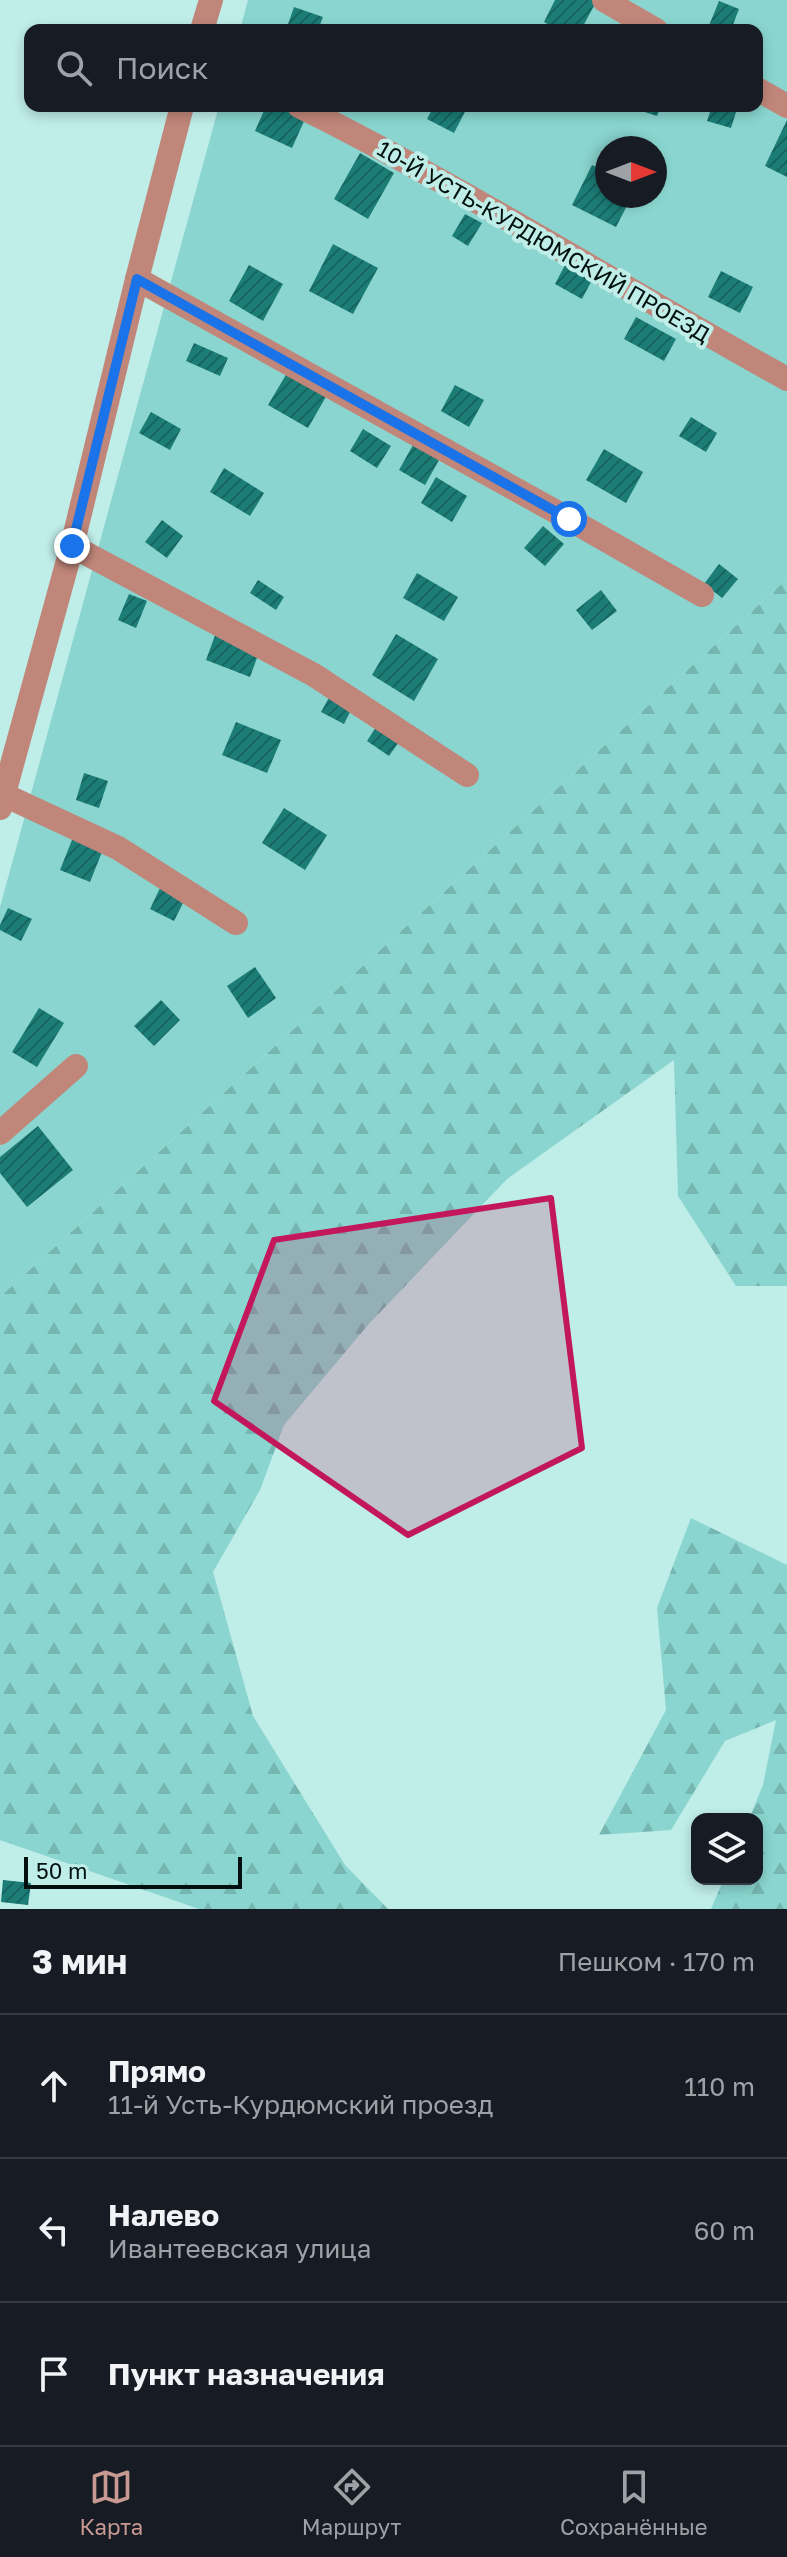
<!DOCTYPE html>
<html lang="ru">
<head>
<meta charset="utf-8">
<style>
  :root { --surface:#171b24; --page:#20242c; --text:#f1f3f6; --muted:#9ea1a6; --line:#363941; --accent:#c89993 }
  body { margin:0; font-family:"Golos Text",sans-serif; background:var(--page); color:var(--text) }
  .controls { position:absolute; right:24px; bottom:24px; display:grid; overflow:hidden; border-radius:16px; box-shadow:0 4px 12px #0003 }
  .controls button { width:72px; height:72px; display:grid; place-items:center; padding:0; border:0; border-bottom:2px solid var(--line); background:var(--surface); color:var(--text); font:40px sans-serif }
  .compass { position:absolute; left:595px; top:136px; width:72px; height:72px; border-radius:50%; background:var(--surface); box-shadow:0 4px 12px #0003; rotate:90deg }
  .scale { position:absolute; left:24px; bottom:20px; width:218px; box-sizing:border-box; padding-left:8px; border:4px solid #01100e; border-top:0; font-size:22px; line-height:28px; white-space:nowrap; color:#01100e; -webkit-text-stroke:6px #bfede8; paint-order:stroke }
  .stop { position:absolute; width:24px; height:24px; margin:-18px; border:6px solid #1a73e8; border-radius:50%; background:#fff }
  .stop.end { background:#1a73e8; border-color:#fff; box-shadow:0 2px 8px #0008 }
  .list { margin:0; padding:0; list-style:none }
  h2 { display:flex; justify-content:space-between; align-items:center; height:104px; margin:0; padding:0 32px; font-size:34px }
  h2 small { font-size:26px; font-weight:400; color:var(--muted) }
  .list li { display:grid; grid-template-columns:52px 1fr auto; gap:24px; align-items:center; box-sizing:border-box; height:144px; padding:0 32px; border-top:2px solid var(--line) }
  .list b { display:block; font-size:30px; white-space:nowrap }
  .list p { margin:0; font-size:26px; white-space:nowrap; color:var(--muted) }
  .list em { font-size:26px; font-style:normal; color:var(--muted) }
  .icon { flex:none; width:44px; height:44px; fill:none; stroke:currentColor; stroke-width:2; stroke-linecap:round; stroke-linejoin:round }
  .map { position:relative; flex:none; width:787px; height:1909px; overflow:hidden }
  .search { position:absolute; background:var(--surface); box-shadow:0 4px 12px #0003; left:24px; right:24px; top:24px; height:88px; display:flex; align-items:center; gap:20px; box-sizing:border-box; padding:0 28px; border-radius:16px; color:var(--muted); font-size:30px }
  .sheet { height:536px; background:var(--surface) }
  nav { display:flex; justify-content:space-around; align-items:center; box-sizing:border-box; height:112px; border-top:2px solid var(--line); background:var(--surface); font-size:22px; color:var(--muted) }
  nav a { display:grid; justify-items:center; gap:4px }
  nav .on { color:var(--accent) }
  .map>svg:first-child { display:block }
</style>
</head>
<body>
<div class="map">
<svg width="787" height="1909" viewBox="0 0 787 1909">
  <defs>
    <pattern id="forest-firs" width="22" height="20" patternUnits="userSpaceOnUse" patternTransform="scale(2)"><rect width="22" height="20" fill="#8ad5cf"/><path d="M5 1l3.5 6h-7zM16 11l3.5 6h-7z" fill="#75b6b1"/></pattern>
    <pattern id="building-hatch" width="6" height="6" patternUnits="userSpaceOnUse" patternTransform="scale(2)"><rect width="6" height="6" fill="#1c7d77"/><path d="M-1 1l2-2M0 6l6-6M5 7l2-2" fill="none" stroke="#166560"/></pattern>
  </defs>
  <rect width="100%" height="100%" fill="#bfede8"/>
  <!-- green -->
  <path fill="#8ad5cf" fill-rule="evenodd" d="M248 0H787V579L0 1297V907L219 106H757V30H240ZM607 148H655V196H607Z"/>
  <!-- forest -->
  <g fill="url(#forest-firs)">
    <path d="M787 579V1286H736L678 1196 674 1060 507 1179 368 1325 284 1425 260 1490 213 1572 253 1716 345 1865 388 1909H199L0 1840V1297Z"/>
    <path d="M691 1518 787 1565V1909H711L724 1879H757V1819H749L763 1785 776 1720 725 1741 671 1830 599 1835 666 1710 657 1608Z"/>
  </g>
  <!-- building -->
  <g fill="url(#building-hatch)">
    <path d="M555 0H592L596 2 581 30H558L544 22Z"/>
    <path d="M719 1 739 9 731 30 708 28Z"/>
    <path d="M294 7 323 17 318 30H286Z"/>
    <path d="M266 106H276L305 119 292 148 255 131Z"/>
    <path d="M434 106H468L454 133 427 119Z"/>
    <path d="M626 106H661L657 116Z"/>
    <path d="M712 106H738L731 128 707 121Z"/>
    <path d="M787 120V177L765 166Z"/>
    <path d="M360 153 394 173 368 219 334 199Z"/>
    <path d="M592 165 607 172V196H632L616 227 572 205Z"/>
    <path d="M465 214 482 223 468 246 452 236Z"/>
    <path d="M333 244 378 268 353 314 309 291Z"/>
    <path d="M249 265 283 284 263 321 229 301Z"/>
    <path d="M565 265 592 280 582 299 555 284Z"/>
    <path d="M721 271 753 287 740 313 708 297Z"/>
    <path d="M636 317 676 339 664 361 624 339Z"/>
    <path d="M194 343 228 358 220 376 186 361Z"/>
    <path d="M287 373 327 395 308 428 268 405Z"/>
    <path d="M455 385 484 400 469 427 441 411Z"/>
    <path d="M151 412 181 429 170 450 139 433Z"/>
    <path d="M691 417 717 433 706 452 679 436Z"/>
    <path d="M363 429 391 446 377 468 350 451Z"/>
    <path d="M413 445 439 460 425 485 399 470Z"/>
    <path d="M604 449 643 472 626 503 586 480Z"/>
    <path d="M224 468 264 493 250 516 210 492Z"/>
    <path d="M436 477 467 496 452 522 421 503Z"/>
    <path d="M162 520 183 536 167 558 145 542Z"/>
    <path d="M543 526 564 544 545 566 524 548Z"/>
    <path d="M719 564 738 579 722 598 704 584Z"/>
    <path d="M417 573 458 597 444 621 403 598Z"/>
    <path d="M258 580 284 597 276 610 250 593Z"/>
    <path d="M601 590 617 611 592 630 576 610Z"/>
    <path d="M129 594 147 601 136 628 118 620Z"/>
    <path d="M217 630 261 647 250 677 206 660Z"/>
    <path d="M396 634 438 659 414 701 372 675Z"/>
    <path d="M331 694 353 706 344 724 321 712Z"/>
    <path d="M236 722 281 740 267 773 222 755Z"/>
    <path d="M378 724 401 739 389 756 367 741Z"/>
    <path d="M84 773 108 781 99 808 76 800Z"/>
    <path d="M284 808 327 835 305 870 262 843Z"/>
    <path d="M74 835 104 847 90 882 60 870Z"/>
    <path d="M161 886 186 897 174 921 150 909Z"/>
    <path d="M8 908 32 919 21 941 0 930V925Z"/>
    <path d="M255 967 276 998 248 1018 227 986Z"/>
    <path d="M161 1000 180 1020 154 1046 134 1026Z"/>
    <path d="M39 1008 64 1023 37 1067 12 1052Z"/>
    <path d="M38 1126 73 1170 27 1207 0 1173V1157Z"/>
    <path d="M3 1880 31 1883 28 1905 1 1902Z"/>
  </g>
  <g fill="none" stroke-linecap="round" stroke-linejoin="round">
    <!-- minor -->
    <g stroke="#c1867a" stroke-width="24">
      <path d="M604 0 656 30"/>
      <path d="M202 30 211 0"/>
      <path d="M757 89 787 106"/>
      <path d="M299 106C466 189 624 289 787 379"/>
      <path d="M137 279 569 519 702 595"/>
      <path d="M72 546 314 675 467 775"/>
      <path d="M4 795 118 848 236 923"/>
      <path d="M0 808 72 546 137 279 182 106"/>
      <path d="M0 1133 76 1066"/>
    </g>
  </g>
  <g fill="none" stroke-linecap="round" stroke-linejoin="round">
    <!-- route -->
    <path stroke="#1a73e8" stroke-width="10" d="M72 546 137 279 569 519"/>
  </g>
  <!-- marked area -->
  <path fill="#c2185b" fill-opacity="0.2" stroke="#c2185b" stroke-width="6" stroke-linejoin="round" d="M551 1198 582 1448 408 1535 214 1401 274 1240Z"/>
  <g text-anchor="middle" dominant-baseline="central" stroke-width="8" stroke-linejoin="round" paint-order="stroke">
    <!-- street labels -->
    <g font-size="22" fill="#01100e" stroke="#bfede8">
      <text transform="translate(544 241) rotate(30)">10-Й УСТЬ-КУРДЮМСКИЙ ПРОЕЗД</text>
    </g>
  </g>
</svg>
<div class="controls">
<button><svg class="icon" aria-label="layers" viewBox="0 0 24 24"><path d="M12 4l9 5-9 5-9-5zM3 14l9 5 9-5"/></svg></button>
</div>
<svg class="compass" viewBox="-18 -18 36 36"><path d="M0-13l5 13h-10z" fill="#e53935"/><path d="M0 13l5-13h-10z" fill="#9ea1a6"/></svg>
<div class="scale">50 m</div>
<div class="stop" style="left:569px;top:519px"></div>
<div class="stop end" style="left:72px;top:546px"></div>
<div class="search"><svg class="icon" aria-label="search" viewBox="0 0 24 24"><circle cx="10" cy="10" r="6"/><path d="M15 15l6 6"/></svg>Поиск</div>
</div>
<section class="sheet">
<h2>3 мин<small>Пешком · 170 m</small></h2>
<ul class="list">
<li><svg class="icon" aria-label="ahead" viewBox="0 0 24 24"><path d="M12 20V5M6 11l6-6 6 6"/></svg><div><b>Прямо</b><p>11-й Усть-Курдюмский проезд</p></div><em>110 m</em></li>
<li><svg class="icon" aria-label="left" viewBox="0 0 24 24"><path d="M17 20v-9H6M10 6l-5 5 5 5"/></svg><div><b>Налево</b><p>Ивантеевская улица</p></div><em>60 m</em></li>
<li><svg class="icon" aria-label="arrive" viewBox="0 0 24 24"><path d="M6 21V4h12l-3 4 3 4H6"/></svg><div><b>Пункт назначения</b></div></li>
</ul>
</section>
<nav>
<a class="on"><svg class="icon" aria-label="map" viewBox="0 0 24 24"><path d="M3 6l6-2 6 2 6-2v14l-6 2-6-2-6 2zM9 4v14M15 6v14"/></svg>Карта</a>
<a><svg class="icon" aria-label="directions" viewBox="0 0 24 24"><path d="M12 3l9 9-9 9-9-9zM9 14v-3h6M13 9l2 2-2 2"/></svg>Маршрут</a>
<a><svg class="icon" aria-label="saved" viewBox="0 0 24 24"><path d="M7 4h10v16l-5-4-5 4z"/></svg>Сохранённые</a>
</nav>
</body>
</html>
